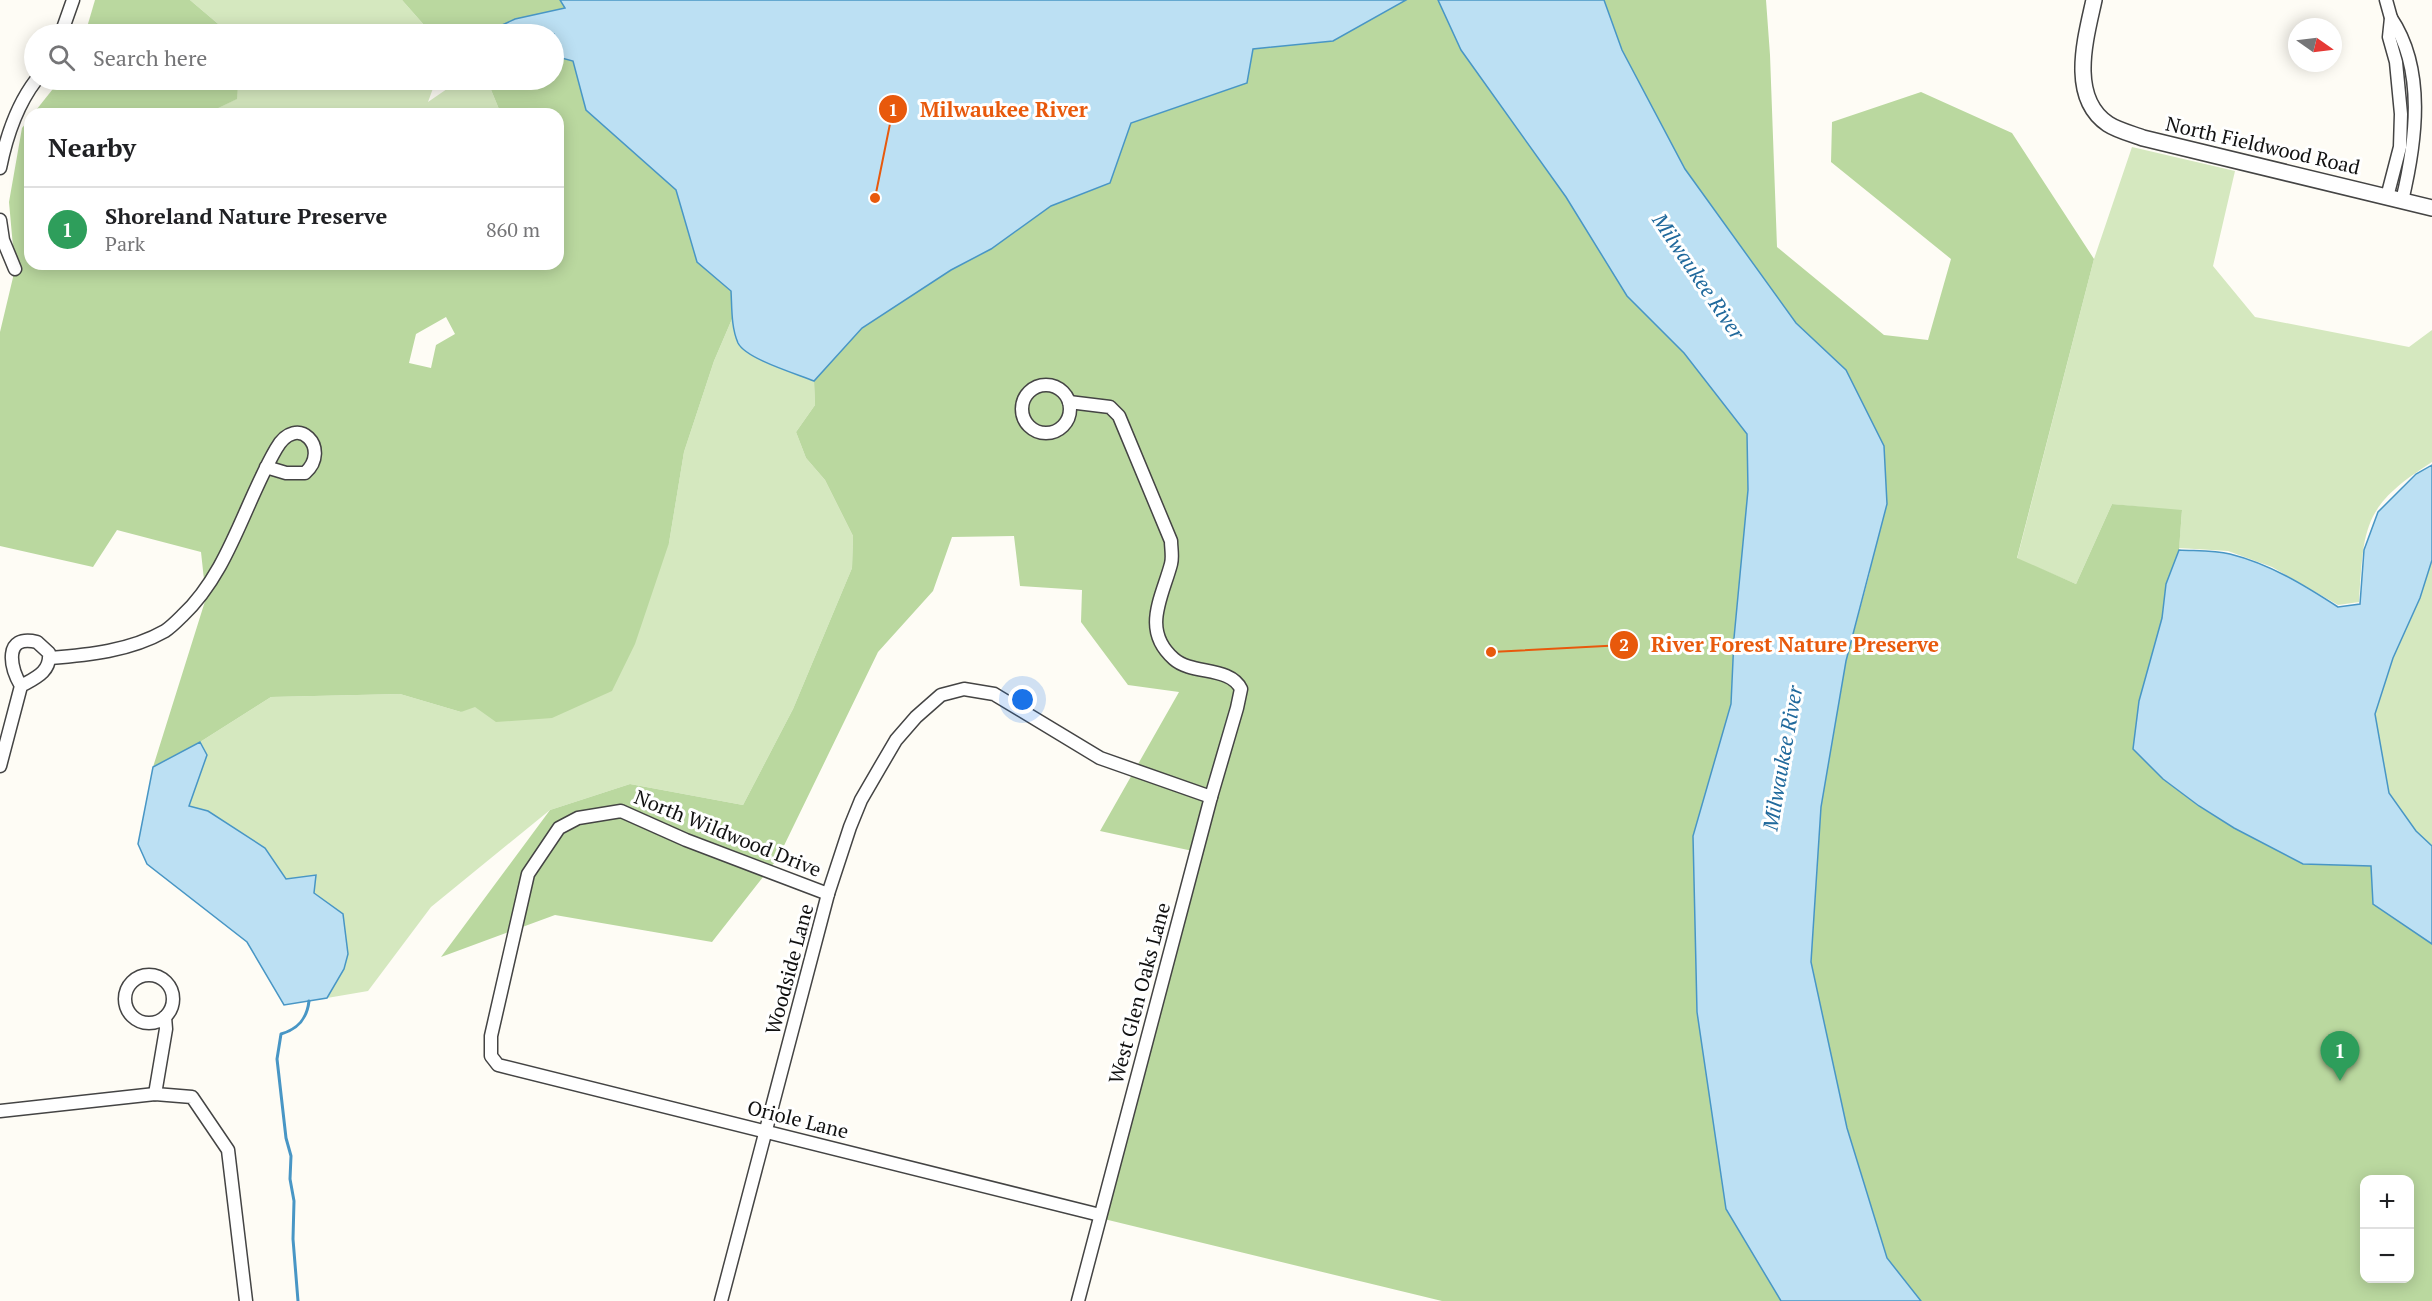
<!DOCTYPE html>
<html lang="en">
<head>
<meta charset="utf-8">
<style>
  :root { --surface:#fff; --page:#f6f6f6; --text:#202124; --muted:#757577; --line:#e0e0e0; --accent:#7c3aed }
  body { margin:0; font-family:"PT Serif",serif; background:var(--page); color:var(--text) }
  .controls { position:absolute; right:18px; bottom:18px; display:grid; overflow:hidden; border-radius:12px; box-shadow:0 3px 15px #0003 }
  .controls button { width:54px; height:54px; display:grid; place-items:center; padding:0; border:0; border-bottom:2px solid var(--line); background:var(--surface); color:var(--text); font:30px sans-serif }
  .compass { position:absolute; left:2288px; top:18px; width:54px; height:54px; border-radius:50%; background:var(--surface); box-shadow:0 3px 15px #0003; rotate:104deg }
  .you { position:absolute; left:1023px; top:700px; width:21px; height:21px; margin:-15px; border:4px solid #fff; border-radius:50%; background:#1a73e8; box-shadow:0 0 0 9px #1a73e833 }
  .badge { display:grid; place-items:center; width:39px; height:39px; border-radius:50%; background:var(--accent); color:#fff; font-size:20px; font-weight:700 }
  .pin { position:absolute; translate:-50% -50px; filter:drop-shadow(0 2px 3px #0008) }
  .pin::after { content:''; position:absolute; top:32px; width:21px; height:18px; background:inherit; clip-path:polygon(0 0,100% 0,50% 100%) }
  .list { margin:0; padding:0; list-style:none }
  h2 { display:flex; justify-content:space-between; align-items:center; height:78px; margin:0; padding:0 24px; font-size:26px }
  h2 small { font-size:20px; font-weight:400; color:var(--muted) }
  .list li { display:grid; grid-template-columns:39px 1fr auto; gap:18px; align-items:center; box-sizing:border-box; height:84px; padding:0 24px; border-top:2px solid var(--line) }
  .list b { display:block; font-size:22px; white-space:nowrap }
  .list p { margin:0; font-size:20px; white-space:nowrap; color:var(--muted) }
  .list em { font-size:20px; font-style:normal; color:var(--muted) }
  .icon { flex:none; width:33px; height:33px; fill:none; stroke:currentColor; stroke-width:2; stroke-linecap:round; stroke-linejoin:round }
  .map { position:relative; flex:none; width:2432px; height:1301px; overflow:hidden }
  .search { position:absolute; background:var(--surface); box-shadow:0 3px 15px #0003; left:24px; top:24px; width:540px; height:66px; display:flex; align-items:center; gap:15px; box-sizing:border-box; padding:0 21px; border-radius:33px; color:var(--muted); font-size:22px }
  .panel { position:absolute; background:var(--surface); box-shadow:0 3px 15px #0003; left:24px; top:108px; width:540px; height:162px; border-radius:18px }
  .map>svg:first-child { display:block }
</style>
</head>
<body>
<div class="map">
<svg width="2432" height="1301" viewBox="0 0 2432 1301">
  <rect width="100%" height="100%" fill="#fefcf5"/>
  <!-- green -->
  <g fill="#d5e8bf">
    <path d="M190 0H402L432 34H230Z"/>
    <path d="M238 80H436L428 102 460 80H487L501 114H206L236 99Z"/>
    <path d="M2132 147 2235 171 2213 266 2255 317 2409 347 2432 330V462C2363 506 2364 525 2359 602L2338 605 2272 567 2228 551 2179 548 2182 511 2112 504 2076 584 2017 559 2094 259Z"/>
    <path d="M732 319 739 345 755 357 814 381 815 405 796 432 806 458 825 480 853 536 852 568 793 709 743 805 630 784 550 810 431 907 368 991 327 998 344 969 343 914 314 893 286 879 265 848 208 811 189 806 206 756 200 742 271 697 400 694 461 712 669 543 684 452 714 361Z"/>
    <path d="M2432 560V846L2416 831 2389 793 2375 714 2393 658 2420 598Z"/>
  </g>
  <!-- forest -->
  <g fill="#bad89f" fill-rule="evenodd">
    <path d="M95 0H190L230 34H85Z"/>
    <path d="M402 0H560L566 8 515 19 483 34H432Z"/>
    <path d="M1406 0H1438L1461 50 1566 197 1627 296 1684 353 1747 434 1748 490 1734 638 1731 704 1693 836 1726 1209 1781 1301H1442L1104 1219 1202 853 1100 831 1179 692 1128 685 1081 622 1082 590 1020 586 1014 536 952 537 933 591 878 652 778 858 712 942 555 915 441 957 550 810 630 784 743 805 793 709 852 568 853 536 825 480 806 458 796 432 815 405 814 381 862 328 951 270 991 249 1051 206 1110 183 1131 123 1247 83 1253 49 1333 41Z"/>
    <path d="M1604 0H1766L1770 55 1777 247 1884 335 1928 340 1951 259 1831 162 1832 122 1921 92 2012 133 2094 259 2017 558 2076 584 2112 504 2182 510 2179 550 2166 585 2162 618 2139 701 2133 749 2163 779 2199 806 2234 828 2303 864 2371 866 2373 904 2432 944V1301H1921L1887 1258 1847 1128 1811 962 1821 807 1846 661 1870 572 1846 370 1796 323 1685 169 1622 50ZM2364 1180H2410V1278H2364Z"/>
    <path d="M554 56 573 61 586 110 676 190 697 262 731 291 732 319 714 361 684 452 669 543 635 644 612 691 552 718 496 722 475 707 461 712 400 694 271 697 200 742 153 767 206 598 201 552 117 530 93 567 0 546V332L15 269 9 202 22 128 30 118V264H77L79 267 83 264H558V114H501L487 80H554ZM446 317 455 334 436 345 431 368 409 363 416 334Z"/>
    <path d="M60 80H238L237 99 206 114H33Z"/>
  </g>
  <!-- water -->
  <g fill="#bce0f3" stroke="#4896c5" stroke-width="1.5">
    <path d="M560 0H1406L1333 41 1253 49 1247 83 1131 123 1110 183 1051 206 991 249 951 270 862 328 814 381C797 374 746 359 738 343 731 327 732 308 731 291L697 262 676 190 586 110 573 61 554 56V34H483L515 19 565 8Z"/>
    <path d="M1438 0H1604L1622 50 1685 169 1796 323 1846 370 1884 446 1887 504 1846 661 1821 807 1811 962 1847 1128 1887 1258 1921 1301H1781L1726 1209 1697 1012 1693 836 1731 704 1734 638 1748 490 1747 434 1684 353 1627 296 1566 197 1461 50Z"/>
    <path d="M2432 465V560L2420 598 2393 658 2375 714 2389 793 2416 831 2432 846V944L2373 904 2371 866 2303 864 2234 828 2199 806 2163 779 2133 749 2139 701 2162 618 2166 584 2179 550C2196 551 2214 550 2230 554 2270 564 2304 585 2338 607L2360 604 2364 550 2378 512 2416 474Z"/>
    <path d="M200 742 207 755 189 806 208 811 265 848 286 879 316 875 314 893 343 914 348 954 344 969 327 998 284 1005 247 942 147 864 138 844 153 767Z"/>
  </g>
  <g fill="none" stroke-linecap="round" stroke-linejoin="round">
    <!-- stream -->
    <path stroke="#4896c5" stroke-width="3" d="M298 1301 293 1239 294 1201 290 1179 291 1156 286 1138 277 1059 281 1034C298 1029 307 1019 309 1001"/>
    <defs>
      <g id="minor">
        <path d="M2386 0 2391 18 2389 37 2396 62 2401 114 2400 147 2387 197"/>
        <path d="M2391 18C2426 70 2416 142 2402 201"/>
        <path d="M61 34 73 0"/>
        <path d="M0 168C6 138 17 105 36 80"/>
        <path d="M0 220 3 240 15 269"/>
        <circle cx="1046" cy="409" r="24"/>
        <path d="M1069 402 1110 407 1119 416 1171 541C1171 548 1173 557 1171 564 1162 598 1141 630 1174 659 1192 675 1230 666 1241 689L1237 708 1211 797 1078 1301"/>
        <path d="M50 658C88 655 130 651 165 631 171 627 177 621 182 616 229 572 244 504 276 449 297 411 332 449 305 473H286L266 467"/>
        <path d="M0 766 21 686C10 667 3 634 37 642L49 653C51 672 35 678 21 686"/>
        <path d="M828 894 686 840 621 811 578 818 559 828 528 874 491 1036V1056L498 1065 1100 1215"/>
        <circle cx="149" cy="999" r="24"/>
        <path d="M155 1094 166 1029 165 1017"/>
        <path d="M0 1111 155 1094 192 1097 228 1150 246 1301"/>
        <path d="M721 1301 828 894 850 827 861 800 879 769 896 740 916 717 941 695 964 689 994 694 1100 758 1211 797"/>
      </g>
      <path id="tertiary" d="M2094 0C2086 37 2068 97 2108 124 2117 130 2132 134 2143 138L2432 208"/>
    </defs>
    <!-- minor casing -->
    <use href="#minor" stroke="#444" stroke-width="15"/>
    <!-- tertiary casing -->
    <use href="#tertiary" stroke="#444" stroke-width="18"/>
    <!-- minor -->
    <use href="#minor" stroke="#fff" stroke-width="12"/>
    <!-- tertiary -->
    <use href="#tertiary" stroke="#fff" stroke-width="15"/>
  </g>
  <g text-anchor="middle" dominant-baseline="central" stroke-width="6" stroke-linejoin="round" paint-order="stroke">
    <!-- street labels -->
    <g font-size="20" fill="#111" stroke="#fff">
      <text transform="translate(2263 145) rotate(13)">North Fieldwood Road</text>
      <text transform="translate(728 833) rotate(22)">North Wildwood Drive</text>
      <text transform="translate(789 969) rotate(-75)">Woodside Lane</text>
      <text transform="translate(1139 993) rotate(-75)">West Glen Oaks Lane</text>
      <text transform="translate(798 1119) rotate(14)">Oriole Lane</text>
    </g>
    <!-- water labels -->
    <g font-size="21" font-style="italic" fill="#20699c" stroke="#fff">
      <text transform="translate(1699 276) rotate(56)">Milwaukee River</text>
      <text transform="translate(1782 758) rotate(-80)">Milwaukee River</text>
    </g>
  </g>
  <!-- callouts -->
  <path fill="none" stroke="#e8590c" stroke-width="2" d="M875 198L893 109M1491 652L1624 645"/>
  <g fill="#e8590c" stroke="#fff" stroke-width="2">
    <circle cx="875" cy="198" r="6"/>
    <circle cx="1491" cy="652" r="6"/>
    <circle cx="893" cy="109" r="15"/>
    <circle cx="1624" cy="645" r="15"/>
  </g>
  <g font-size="18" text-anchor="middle" font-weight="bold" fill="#fff">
    <text x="893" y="116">1</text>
    <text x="1624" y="651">2</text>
  </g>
  <g font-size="21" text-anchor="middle" font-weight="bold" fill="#e8590c" stroke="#fff" stroke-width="6" stroke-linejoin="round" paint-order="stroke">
    <text x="1004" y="117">Milwaukee River</text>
    <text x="1795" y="652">River Forest Nature Preserve</text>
  </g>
</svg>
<div class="controls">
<button>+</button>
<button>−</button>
</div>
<svg class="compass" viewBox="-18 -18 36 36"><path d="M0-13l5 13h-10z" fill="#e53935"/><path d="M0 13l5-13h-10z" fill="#757577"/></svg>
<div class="you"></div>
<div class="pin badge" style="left:2340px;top:1081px;background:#2e9e5b">1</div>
<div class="search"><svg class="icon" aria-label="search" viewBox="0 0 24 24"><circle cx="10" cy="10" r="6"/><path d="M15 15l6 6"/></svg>Search here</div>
<section class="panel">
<h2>Nearby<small></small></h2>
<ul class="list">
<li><span class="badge" style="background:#2e9e5b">1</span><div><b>Shoreland Nature Preserve</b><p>Park</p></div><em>860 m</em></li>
</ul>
</section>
</div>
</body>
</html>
